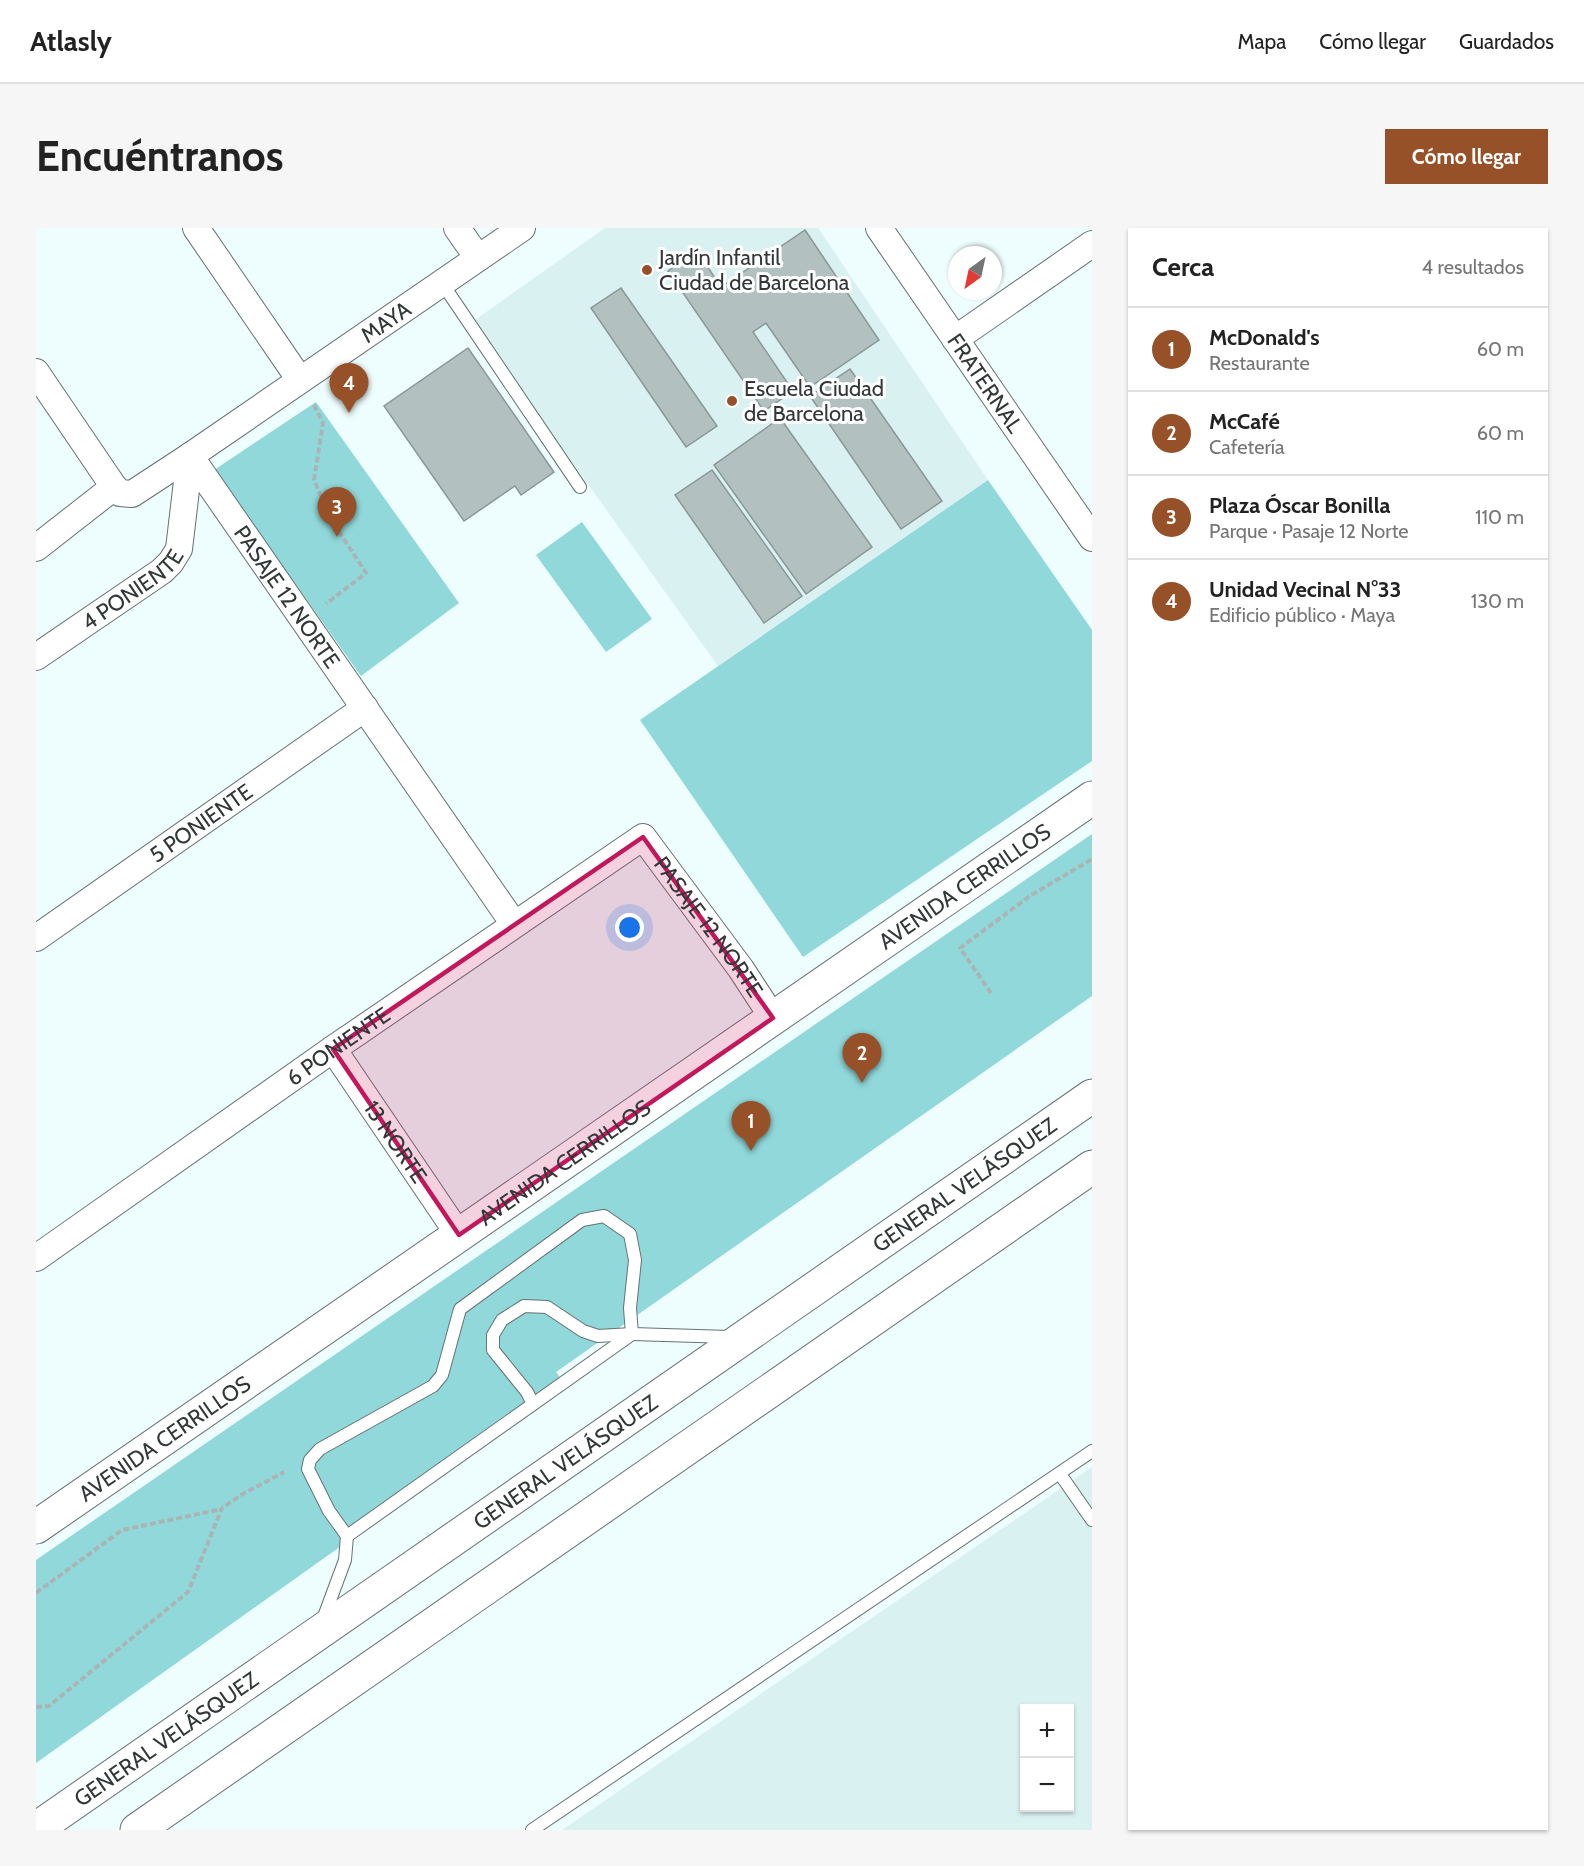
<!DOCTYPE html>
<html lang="es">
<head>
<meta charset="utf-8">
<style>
  :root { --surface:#fff; --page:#f6f6f6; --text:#222; --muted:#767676; --line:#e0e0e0; --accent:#975129 }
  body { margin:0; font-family:Cabin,sans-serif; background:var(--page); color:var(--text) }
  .controls { position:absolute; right:18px; bottom:18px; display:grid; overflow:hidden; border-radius:0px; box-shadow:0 2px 4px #0004 }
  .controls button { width:54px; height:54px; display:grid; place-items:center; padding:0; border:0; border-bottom:2px solid var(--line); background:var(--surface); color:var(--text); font:30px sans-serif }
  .compass { position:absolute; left:912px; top:18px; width:54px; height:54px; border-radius:50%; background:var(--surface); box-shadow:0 2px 4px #0004; rotate:213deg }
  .you { position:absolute; left:594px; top:700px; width:21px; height:21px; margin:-15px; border:4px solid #fff; border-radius:50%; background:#1a73e8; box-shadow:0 0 0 9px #1a73e833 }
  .badge { display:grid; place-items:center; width:39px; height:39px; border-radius:50%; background:var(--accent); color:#fff; font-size:20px; font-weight:700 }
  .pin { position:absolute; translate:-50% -50px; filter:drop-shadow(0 2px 3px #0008) }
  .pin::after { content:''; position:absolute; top:32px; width:21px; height:18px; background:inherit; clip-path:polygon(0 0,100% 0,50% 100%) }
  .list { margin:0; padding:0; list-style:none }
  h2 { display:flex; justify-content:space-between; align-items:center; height:78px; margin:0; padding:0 24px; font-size:26px }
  h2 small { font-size:20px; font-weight:400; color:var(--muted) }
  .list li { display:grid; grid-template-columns:39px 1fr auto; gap:18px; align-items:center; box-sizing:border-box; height:84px; padding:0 24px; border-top:2px solid var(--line) }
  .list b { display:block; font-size:22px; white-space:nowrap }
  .list p { margin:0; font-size:20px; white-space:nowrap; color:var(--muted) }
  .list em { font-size:20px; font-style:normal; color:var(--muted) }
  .map { position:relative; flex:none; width:1056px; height:1602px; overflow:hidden; border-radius:0px }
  header { display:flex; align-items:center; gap:36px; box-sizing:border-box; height:84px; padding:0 30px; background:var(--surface); border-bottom:2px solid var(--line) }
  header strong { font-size:28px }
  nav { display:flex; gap:33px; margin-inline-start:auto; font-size:21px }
  .intro { display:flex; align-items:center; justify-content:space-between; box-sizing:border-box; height:144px; padding:0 36px }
  h1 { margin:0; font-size:42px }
  .button { padding:15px 27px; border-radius:0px; background:var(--accent); color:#fff; font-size:21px; font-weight:700 }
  main { display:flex; gap:36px; padding:0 36px }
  aside { flex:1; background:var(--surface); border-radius:0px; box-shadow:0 2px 4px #0004 }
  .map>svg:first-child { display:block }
</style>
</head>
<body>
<header>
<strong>Atlasly</strong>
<nav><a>Mapa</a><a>Cómo llegar</a><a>Guardados</a></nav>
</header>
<div class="intro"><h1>Encuéntranos</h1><a class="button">Cómo llegar</a></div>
<main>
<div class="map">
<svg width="1056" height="1602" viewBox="0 0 1056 1602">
  <rect width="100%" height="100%" fill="#eefdfd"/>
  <!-- built -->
  <g fill="#daf1f2" fill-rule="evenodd">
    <path d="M569 0H782L952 252 682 438 436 94Z"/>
    <path d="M1056 1239V1602H526L986 1287ZM988 1480H1034V1580H988Z"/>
  </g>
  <!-- green -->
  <g fill="#91d8da">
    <path d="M280 174 423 375 325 448 178 242Z"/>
    <path d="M952 252 1056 402V533L767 729 604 492Z"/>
    <path d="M546 294 616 391 570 424 500 327Z"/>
    <path d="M1056 606V768L520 1144 530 1158 0 1535V1332Z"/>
  </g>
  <!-- building -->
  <g fill="#b2c0c0" stroke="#899797" stroke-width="1.5">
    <path d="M769 2 843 112 774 159 730 95 717 104 757 163 728 183 632 43 661 23 685 59Z"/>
    <path d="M585 60 681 198 650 219 555 80Z"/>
    <path d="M432 120 518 244 485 267 479 258 428 293 348 178Z"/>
    <path d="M814 141 906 273 865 301 774 168Z"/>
    <path d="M744 190 836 319 770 366 678 237Z"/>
    <path d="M676 242 766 368 728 395 639 267Z"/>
  </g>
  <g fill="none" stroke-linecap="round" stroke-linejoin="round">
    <defs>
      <g id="service">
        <path d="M406 55 544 259"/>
        <path d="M497 1176 491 1164 457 1122V1107L466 1092 488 1078 511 1079 547 1103 562 1108 596 1106"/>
        <path d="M1024 1246 1056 1292"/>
        <path d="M311 1308 596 1106"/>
        <path d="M286 1394 309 1332 311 1308 293 1283 272 1241 274 1232 284 1221 397 1158 406 1147 424 1081 546 992 568 988 594 1006 599 1032 594 1080 596 1106 694 1109"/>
        <path d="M496 1602 1056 1223"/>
      </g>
      <g id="minor">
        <path d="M160 0 264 152"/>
        <path d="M421 0 442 30"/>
        <path id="s1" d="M843 0 1056 310"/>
        <path d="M919 111 1056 16"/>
        <path id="s2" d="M0 144 78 259 84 265 96 266 154 228 486 0"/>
        <path id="s3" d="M154 228 478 696"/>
        <path d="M0 320 78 259"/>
        <path id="s4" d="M0 429 126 343 135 334 143 321 154 228"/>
        <path id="s5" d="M0 710 329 480"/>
        <path id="s6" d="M297 821 423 1007"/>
        <path id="s7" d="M0 1030 297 821 607 609 705 741 737 790"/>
      </g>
      <g id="secondary">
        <path id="s8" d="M0 1299 1056 570"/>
      </g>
      <g id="motorway">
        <path id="s9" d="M0 1601 1056 868"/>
        <path d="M101 1602 1056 939"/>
      </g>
    </defs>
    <!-- service casing -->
    <use href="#service" stroke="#657272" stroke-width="14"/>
    <!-- minor casing -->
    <use href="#minor" stroke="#657272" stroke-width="28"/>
    <!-- secondary casing -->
    <use href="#secondary" stroke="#657272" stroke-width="35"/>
    <!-- motorway casing -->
    <use href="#motorway" stroke="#657272" stroke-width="35"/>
    <!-- path -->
    <g stroke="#a9b4b5" stroke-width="4" stroke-dasharray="6 3" stroke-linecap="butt">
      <path d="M278 177 287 195 278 252 294 290 330 345 290 376"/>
      <path d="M955 765 924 720 994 668 1056 631"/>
      <path d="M0 1365 86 1302 186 1281"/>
      <path d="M0 1479 13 1478 152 1364 186 1280 205 1267 248 1244"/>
    </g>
    <!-- service -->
    <use href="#service" stroke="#fff" stroke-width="12"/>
    <!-- minor -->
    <use href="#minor" stroke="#fff" stroke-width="26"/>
    <!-- secondary -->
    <use href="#secondary" stroke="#fff" stroke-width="33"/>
    <!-- motorway -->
    <use href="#motorway" stroke="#fff" stroke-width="33"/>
  </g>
  <!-- marked area -->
  <path fill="#c2185b" fill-opacity="0.2" stroke="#c2185b" stroke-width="4.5" stroke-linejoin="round" d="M607 609 737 790 423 1007 297 821Z"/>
  <!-- markers -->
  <g fill="#975129" stroke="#fff" stroke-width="2">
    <circle cx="611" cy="42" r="6"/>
    <circle cx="696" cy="173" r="6"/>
  </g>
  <g text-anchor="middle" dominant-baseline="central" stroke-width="6" stroke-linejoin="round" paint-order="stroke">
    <!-- poi labels -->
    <g font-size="22" fill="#323738" stroke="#fff" text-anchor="start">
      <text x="623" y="29">Jardín Infantil<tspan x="623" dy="25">Ciudad de Barcelona</tspan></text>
      <text x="708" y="160">Escuela Ciudad<tspan x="708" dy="25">de Barcelona</tspan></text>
    </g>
    <!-- street labels -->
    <g font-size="22" fill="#323738" stroke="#fff">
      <text stroke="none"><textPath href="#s2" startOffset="466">MAYA</textPath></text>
      <text stroke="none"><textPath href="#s1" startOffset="188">FRATERNAL</textPath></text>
      <text stroke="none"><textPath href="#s4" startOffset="118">4 PONIENTE</textPath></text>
      <text stroke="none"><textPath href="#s3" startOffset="171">PASAJE 12 NORTE</textPath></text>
      <text stroke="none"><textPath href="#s5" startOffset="201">5 PONIENTE</textPath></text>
      <text stroke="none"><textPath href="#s8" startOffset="1128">AVENIDA CERRILLOS</textPath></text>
      <text stroke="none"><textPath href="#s7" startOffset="850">PASAJE 12 NORTE</textPath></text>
      <text stroke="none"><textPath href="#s7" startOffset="369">6 PONIENTE</textPath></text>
      <text stroke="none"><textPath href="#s6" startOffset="112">13 NORTE</textPath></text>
      <text stroke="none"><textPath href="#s8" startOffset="642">AVENIDA CERRILLOS</textPath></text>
      <text stroke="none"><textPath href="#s9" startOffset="1130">GENERAL VELÁSQUEZ</textPath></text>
      <text stroke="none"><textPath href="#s8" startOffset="156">AVENIDA CERRILLOS</textPath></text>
      <text stroke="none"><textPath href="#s9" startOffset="644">GENERAL VELÁSQUEZ</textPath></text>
      <text stroke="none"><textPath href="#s9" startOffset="158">GENERAL VELÁSQUEZ</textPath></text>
    </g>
  </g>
</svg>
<div class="controls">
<button>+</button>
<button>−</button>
</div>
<svg class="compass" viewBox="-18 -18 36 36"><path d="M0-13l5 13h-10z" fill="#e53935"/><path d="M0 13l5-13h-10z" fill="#767676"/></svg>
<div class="you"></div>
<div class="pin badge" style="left:715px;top:923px">1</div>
<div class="pin badge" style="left:826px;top:855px">2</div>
<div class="pin badge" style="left:301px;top:309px">3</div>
<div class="pin badge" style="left:313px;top:185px">4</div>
</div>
<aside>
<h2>Cerca<small>4 resultados</small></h2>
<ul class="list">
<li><span class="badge">1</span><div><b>McDonald's</b><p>Restaurante</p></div><em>60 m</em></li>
<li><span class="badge">2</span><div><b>McCafé</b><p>Cafetería</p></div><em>60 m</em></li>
<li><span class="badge">3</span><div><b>Plaza Óscar Bonilla</b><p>Parque · Pasaje 12 Norte</p></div><em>110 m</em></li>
<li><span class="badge">4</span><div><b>Unidad Vecinal N°33</b><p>Edificio público · Maya</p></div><em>130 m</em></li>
</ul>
</aside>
</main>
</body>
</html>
